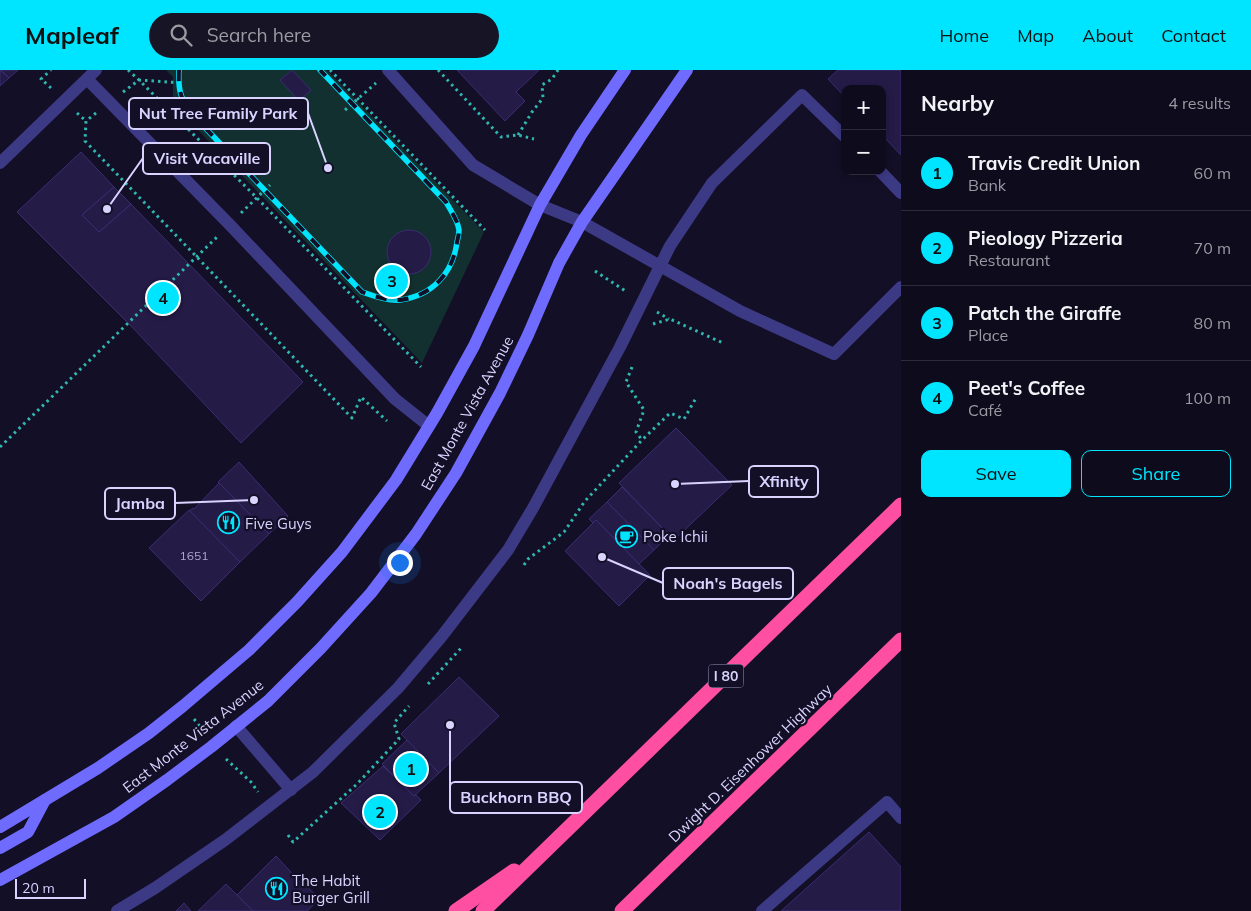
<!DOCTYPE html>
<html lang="en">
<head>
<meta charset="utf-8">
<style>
  :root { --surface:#0e0b1c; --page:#171425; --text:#f1f3f6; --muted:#9b9ba3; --line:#2e2b3b; --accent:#00e5ff }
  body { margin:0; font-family:Mulish,sans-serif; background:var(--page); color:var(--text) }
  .controls { position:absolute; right:15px; top:15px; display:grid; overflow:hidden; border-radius:10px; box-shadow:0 2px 8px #0003 }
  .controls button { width:45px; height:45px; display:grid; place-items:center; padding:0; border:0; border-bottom:1px solid var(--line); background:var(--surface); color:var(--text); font:25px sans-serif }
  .scale { position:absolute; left:15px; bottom:12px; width:71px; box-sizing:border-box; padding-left:5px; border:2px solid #d9d4ff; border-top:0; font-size:14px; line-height:18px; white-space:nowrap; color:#d9d4ff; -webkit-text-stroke:4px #130f26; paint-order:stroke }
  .you { position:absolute; left:399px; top:492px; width:18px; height:18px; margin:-12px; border:4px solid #fff; border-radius:50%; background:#1a73e8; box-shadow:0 0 0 8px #1a73e833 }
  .badge { display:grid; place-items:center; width:32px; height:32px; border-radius:50%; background:var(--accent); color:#111; font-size:16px; font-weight:700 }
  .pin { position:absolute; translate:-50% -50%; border:2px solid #fff; box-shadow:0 1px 5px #0006 }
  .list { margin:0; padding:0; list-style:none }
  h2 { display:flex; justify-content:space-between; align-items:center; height:65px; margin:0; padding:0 20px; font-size:21px }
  h2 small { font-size:16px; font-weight:400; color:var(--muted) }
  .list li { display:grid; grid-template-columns:32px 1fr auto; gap:15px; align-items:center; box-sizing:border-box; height:75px; padding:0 20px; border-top:1px solid var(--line) }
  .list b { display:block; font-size:19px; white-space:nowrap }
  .list p { margin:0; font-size:16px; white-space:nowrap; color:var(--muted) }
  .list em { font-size:16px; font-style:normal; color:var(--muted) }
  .actions { display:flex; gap:10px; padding:15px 20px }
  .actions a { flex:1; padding:11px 0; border:1px solid var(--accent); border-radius:10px; text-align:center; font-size:18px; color:var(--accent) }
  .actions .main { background:var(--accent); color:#111 }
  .icon { flex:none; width:28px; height:28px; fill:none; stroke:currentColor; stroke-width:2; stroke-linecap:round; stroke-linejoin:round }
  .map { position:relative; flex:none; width:901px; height:841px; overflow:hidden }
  header { display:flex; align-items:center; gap:30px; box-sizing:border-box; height:70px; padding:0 25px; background:var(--accent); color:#111 }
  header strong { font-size:24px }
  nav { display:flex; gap:28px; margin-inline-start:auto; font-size:18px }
  .search { width:350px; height:45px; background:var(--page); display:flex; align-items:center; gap:12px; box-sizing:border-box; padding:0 18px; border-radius:28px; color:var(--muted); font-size:19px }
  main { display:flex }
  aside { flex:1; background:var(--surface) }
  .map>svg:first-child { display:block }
</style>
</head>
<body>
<header>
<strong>Mapleaf</strong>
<div class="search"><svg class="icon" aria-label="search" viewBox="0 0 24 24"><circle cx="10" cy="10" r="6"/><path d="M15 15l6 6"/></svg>Search here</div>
<nav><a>Home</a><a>Map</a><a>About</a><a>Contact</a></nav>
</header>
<main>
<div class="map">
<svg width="901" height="841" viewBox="0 0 901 841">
  <rect width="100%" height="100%" fill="#130f26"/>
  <!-- green -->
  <path fill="#12302f" d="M166 0H327L484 162 422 293 173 34V7Z"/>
  <!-- building -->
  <g fill="#241b47" stroke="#3b2d73">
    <path d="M0 0 9 8 0 16Z"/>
    <path d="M1 0H18L9 8Z"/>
    <path d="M292 0 311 20 299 31 280 10Z"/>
    <path d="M457 0H539L516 22 525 31 505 51Z"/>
    <path d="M838 0H901V85L882 65V19H845V27L828 9Z"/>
    <path d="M81 82 114 117 82 145 99 162 131 134 303 312 241 373 133 258 17 142Z"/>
    <path d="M114 117 131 134 99 162 82 145Z"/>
    <circle cx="409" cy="182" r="22"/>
    <path d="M676 358 732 415 674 470 619 413Z"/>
    <path d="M239 392 288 446 269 464 218 412Z"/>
    <path d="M219 413 269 464 240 492 189 441 193 438 194 439Z"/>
    <path d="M622 417 669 465 654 480 607 432Z"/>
    <path d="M607 432 654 480 639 494 596 450 593 453 589 449Z"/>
    <path d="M189 440 240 492 201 531 149 478Z"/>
    <path d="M596 450 650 505 619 536 565 481Z"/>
    <path d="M459 607 499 646 439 703 401 664Z"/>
    <path d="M407 670 439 703 414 726 382 694Z"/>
    <path d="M383 696 414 726 416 725 421 730 380 770 341 733Z"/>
    <path d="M869 762 901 797V841H781Z"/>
    <path d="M276 786 300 812 301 811 320 829 307 841H253L237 825Z"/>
    <path d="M226 814 253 841H198Z"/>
    <path d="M184 833 191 841H176Z"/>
  </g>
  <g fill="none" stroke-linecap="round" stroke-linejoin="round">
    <!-- path -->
    <g stroke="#2fb8b0" stroke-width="3" stroke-dasharray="2.5 4" stroke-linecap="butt">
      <path d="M128 0 139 10 257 128 421 297"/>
      <path d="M330 0 485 160"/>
      <path d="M438 0 501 67 518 65 534 69"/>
      <path d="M51 18 41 9 51 0"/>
      <path d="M123 22 139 10 183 13"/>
      <path d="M345 40 376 13"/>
      <path d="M77 43 86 51"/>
      <path d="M96 43 86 51 85 71 352 348 361 327 387 351"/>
      <path d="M518 65 532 42 543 28 542 15 552 9 558 0"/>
      <path d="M241 143 270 115"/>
      <path d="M595 201 627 222"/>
      <path d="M657 242 669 249"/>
      <path d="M653 254 670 249 723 273"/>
      <path d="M632 297 626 312 644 340 636 362 642 370"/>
      <path d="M0 377 217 167"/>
      <path d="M524 495 528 489 564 462 585 431 642 370 670 343 684 349 696 328"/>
      <path d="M428 614 463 576"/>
      <path d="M194 649 202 659"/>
      <path d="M226 689 251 712 258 722"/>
      <path d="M288 765 293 772 357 714 399 669 394 653 409 636"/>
    </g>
    <!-- lane -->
    <g stroke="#3d3a85" stroke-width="12">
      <path d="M388 0 473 95 540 135 582 152 740 241 834 284 901 217"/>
      <path d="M87 9 230 155 395 329 429 356"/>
      <path d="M0 93 96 0"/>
      <path d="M880 101 901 123"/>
      <path d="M236 656 291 720"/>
      <path d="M117 841 155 818 225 770 313 702 398 618 442 566 508 480 533 438 620 277 670 176 712 113 802 25 845 67"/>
      <path d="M762 841 887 732 901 748"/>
    </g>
    <!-- secondary -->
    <g stroke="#6f6bff" stroke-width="12">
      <path d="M0 757 98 698 149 663 183 636 249 580 297 532 342 482 396 410 437 343 474 276 540 135 581 65 625 0"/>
      <path d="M0 778 28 762 45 730"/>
      <path d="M0 810 114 747 167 710 211 677 268 631 321 578 371 523 416 464 456 403 500 323 528 265 559 193 582 152 687 0"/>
    </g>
    <!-- highway -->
    <g stroke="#ff4fa3" stroke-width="15">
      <path d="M456 841 514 801"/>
      <path d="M483 841 901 435"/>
      <path d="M622 841 901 570"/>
    </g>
    <defs>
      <path id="rail" d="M179 0C178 19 180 27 190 42L362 222C374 226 387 231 400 230 432 226 453 203 457 172 458 168 459 164 459 160 458 151 451 141 446 132L320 0"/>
    </defs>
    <!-- rail casing -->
    <use href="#rail" stroke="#00e5ff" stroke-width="5.5"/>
    <!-- rail -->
    <use href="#rail" stroke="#130f26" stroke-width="4" stroke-dasharray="11" stroke-linecap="butt"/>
  </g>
  <!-- icons -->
  <defs>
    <symbol id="restaurant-ring" viewBox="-11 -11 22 22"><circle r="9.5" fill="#130f26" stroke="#00e5ff" stroke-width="1.5"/><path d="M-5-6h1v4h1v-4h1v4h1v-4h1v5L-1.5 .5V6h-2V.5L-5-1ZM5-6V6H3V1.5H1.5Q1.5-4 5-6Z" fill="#00e5ff"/></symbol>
    <symbol id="cafe-ring" viewBox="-11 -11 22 22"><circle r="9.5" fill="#130f26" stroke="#00e5ff" stroke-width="1.5"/><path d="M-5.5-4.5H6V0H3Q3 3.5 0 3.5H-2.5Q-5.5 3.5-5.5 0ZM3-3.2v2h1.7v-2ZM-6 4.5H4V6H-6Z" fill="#00e5ff"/></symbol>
  </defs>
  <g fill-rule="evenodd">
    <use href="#restaurant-ring" x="216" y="440" width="25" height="25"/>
    <use href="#cafe-ring" x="614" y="454" width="25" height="25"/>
    <use href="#restaurant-ring" x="264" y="806" width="25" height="25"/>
  </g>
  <g text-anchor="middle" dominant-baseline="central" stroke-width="4.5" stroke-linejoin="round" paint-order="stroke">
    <!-- number labels -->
    <g font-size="12" fill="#aca6d1">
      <text x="194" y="485">1651</text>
    </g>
    <!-- shield labels -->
    <rect fill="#130f26" stroke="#9e99be" stroke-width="1" x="708.5" y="594.5" width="35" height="23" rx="4"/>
    <g font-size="14" font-weight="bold" fill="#d9d4ff">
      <text x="726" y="606">I 80</text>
    </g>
    <!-- street labels -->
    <g font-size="15" fill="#d9d4ff" stroke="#130f26">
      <text transform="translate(467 343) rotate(-61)">East Monte Vista Avenue</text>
      <text transform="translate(193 666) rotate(-38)">East Monte Vista Avenue</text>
      <text transform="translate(750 693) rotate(-44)">Dwight D. Eisenhower Highway</text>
    </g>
    <!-- poi labels -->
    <g font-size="15" fill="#d9d4ff" stroke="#130f26" text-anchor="start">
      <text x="245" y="453">Five Guys</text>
      <text x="643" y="466">Poke Ichii</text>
      <text x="292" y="810">The Habit<tspan x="292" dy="17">Burger Grill</tspan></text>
    </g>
  </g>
  <!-- callouts -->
  <path fill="none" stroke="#d9d4ff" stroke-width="2" d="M328 98L308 43M107 139L143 88M675 414L749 411M254 430L175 433M602 487L663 513M450 655L450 728"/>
  <g fill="#d9d4ff" stroke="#130f26" stroke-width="2">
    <circle cx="328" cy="98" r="5"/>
    <circle cx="107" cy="139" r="5"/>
    <circle cx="675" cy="414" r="5"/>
    <circle cx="254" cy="430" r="5"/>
    <circle cx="602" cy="487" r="5"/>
    <circle cx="450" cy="655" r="5"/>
  </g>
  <g fill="#130f26" stroke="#d9d4ff" stroke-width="2">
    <rect x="129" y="28" width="179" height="31" rx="5"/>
    <rect x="143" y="73" width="127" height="31" rx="5"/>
    <rect x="749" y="396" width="69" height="31" rx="5"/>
    <rect x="105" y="418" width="70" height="31" rx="5"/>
    <rect x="663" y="498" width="130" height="31" rx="5"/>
    <rect x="450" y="712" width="132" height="31" rx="5"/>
  </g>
  <g font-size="16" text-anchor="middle" font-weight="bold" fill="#d9d4ff">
    <text x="218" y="49">Nut Tree Family Park</text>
    <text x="207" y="94">Visit Vacaville</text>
    <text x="784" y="417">Xfinity</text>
    <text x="140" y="439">Jamba</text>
    <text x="728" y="519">Noah's Bagels</text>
    <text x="516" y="733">Buckhorn BBQ</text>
  </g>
</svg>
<div class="controls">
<button>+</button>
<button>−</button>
</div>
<div class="scale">20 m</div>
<div class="you"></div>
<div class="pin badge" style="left:411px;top:699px">1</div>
<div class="pin badge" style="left:380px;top:742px">2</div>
<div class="pin badge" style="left:392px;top:211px">3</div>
<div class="pin badge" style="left:163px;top:228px">4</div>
</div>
<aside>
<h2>Nearby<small>4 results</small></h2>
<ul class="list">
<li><span class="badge">1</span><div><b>Travis Credit Union</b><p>Bank</p></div><em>60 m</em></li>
<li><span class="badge">2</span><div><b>Pieology Pizzeria</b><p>Restaurant</p></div><em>70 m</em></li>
<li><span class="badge">3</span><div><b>Patch the Giraffe</b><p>Place</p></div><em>80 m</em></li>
<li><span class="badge">4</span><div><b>Peet's Coffee</b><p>Café</p></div><em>100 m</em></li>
</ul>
<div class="actions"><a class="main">Save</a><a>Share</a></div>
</aside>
</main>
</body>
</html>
